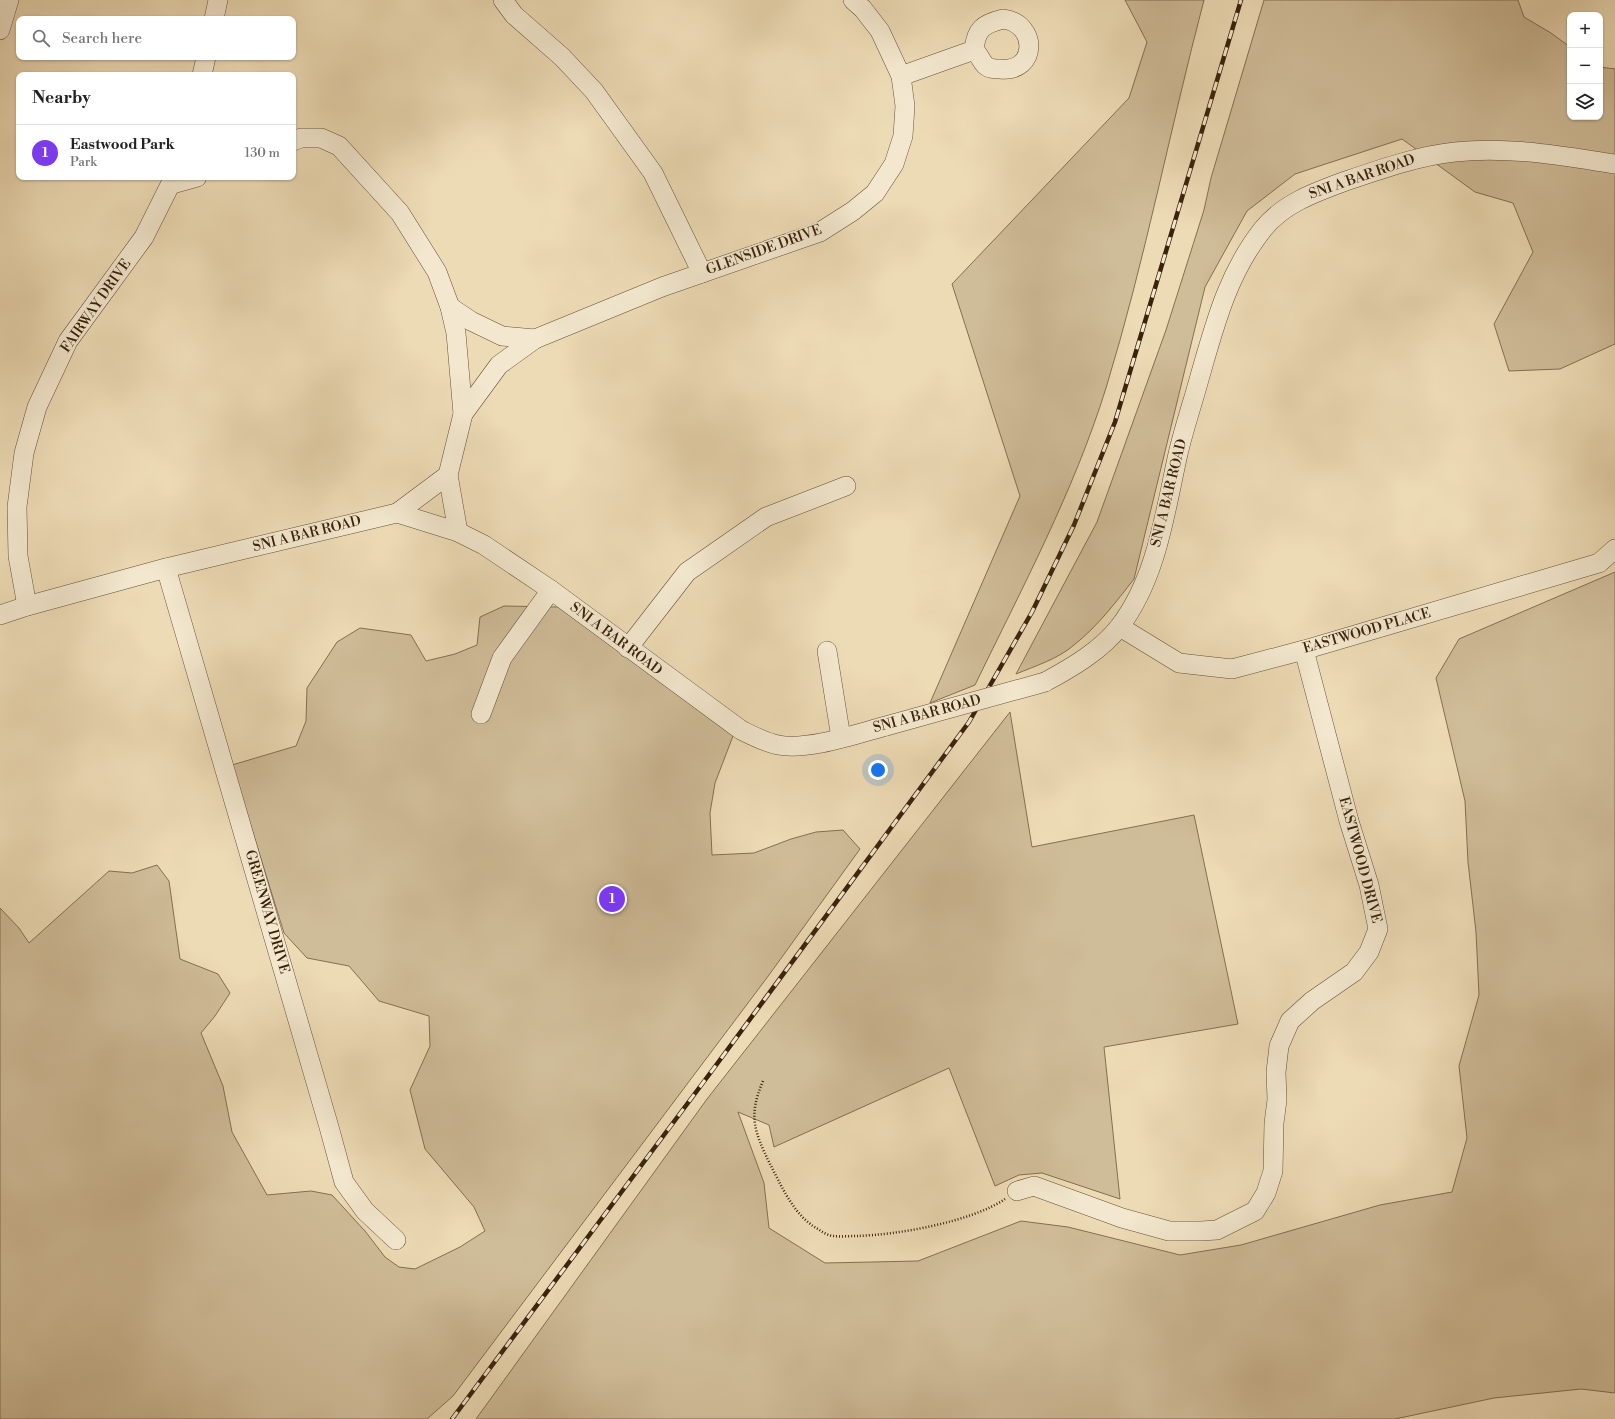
<!DOCTYPE html>
<html lang="en">
<head>
<meta charset="utf-8">
<style>
  :root { --surface:#fff; --page:#f2f2f2; --text:#222; --muted:#767676; --line:#e0e0e0; --accent:#7c3aed }
  body { margin:0; font-family:"Libre Bodoni",serif; background:var(--page); color:var(--text) }
  .controls { position:absolute; right:12px; top:12px; display:grid; overflow:hidden; border-radius:8px; box-shadow:0 1px 3px #0004 }
  .controls button { width:36px; height:36px; display:grid; place-items:center; padding:0; border:0; border-bottom:1px solid var(--line); background:var(--surface); color:var(--text); font:20px sans-serif }
  .you { position:absolute; left:878px; top:770px; width:14px; height:14px; margin:-10px; border:3px solid #fff; border-radius:50%; background:#1a73e8; box-shadow:0 0 0 6px #1a73e833 }
  .badge { display:grid; place-items:center; width:26px; height:26px; border-radius:50%; background:var(--accent); color:#fff; font-size:13px; font-weight:700 }
  .pin { position:absolute; translate:-50% -50%; border:2px solid #fff; box-shadow:0 1px 4px #0006 }
  .list { margin:0; padding:0; list-style:none }
  h2 { display:flex; justify-content:space-between; align-items:center; height:52px; margin:0; padding:0 16px; font-size:17px }
  h2 small { font-size:13px; font-weight:400; color:var(--muted) }
  .list li { display:grid; grid-template-columns:26px 1fr auto; gap:12px; align-items:center; box-sizing:border-box; height:56px; padding:0 16px; border-top:1px solid var(--line) }
  .list b { display:block; font-size:15px; white-space:nowrap }
  .list p { margin:0; font-size:13px; white-space:nowrap; color:var(--muted) }
  .list em { font-size:13px; font-style:normal; color:var(--muted) }
  .icon { flex:none; width:22px; height:22px; fill:none; stroke:currentColor; stroke-width:2; stroke-linecap:round; stroke-linejoin:round }
  .map { position:relative; flex:none; width:1615px; height:1419px; overflow:hidden }
  .search { position:absolute; background:var(--surface); box-shadow:0 1px 3px #0004; left:16px; top:16px; width:280px; height:44px; display:flex; align-items:center; gap:10px; box-sizing:border-box; padding:0 14px; border-radius:8px; color:var(--muted); font-size:15px }
  .panel { position:absolute; background:var(--surface); box-shadow:0 1px 3px #0004; left:16px; top:72px; width:280px; height:108px; border-radius:8px }
  .map>svg:first-child { display:block }
</style>
</head>
<body>
<div class="map">
<svg width="1615" height="1419" viewBox="0 0 1615 1419">
  <rect width="100%" height="100%" fill="#eddbb5"/>
  <filter id="stains"><feTurbulence type="fractalNoise" baseFrequency=".005" numOctaves="4"/><feColorMatrix values="0 0 0 0 .2 0 0 0 0 .09 0 0 0 0 .02 0 0 0 .5 -.17"/></filter>
  <radialGradient id="worn" r=".72"><stop offset=".6" stop-color="#630" stop-opacity="0"/><stop offset="1" stop-color="#630" stop-opacity=".3"/></radialGradient>
  <!-- green -->
  <g fill="#cfbc98" stroke="#846f52">
    <path d="M1125 0H1204C1170 129 1145 261 1106 388 1074 491 1022 588 975 685L930 703 1020 496 952 284 1129 98 1147 42Z"/>
    <path d="M1264 0H1518L1524 17 1551 33 1570 47 1568 61 1570 62V117H1600V67L1615 69V344L1560 369 1509 371 1494 324 1533 252 1513 203 1475 192 1402 139 1295 174 1247 211 1205 287 1134 579C1116 602 1098 626 1074 645 1058 659 1035 666 1016 674L1097 522 1166 330 1204 210 1211 178Z"/>
    <path d="M1615 572V1393L1581 1389 1494 1398 1395 1419H476L707 1099 1010 712 1032 847 1194 815 1238 1024 1104 1047 1120 1199 1042 1173 1019 1175 995 1186 949 1068 774 1147 769 1125 738 1112 764 1183 769 1228 825 1263 918 1261 1021 1221 1068 1227 1180 1255 1241 1245 1380 1205 1452 1192 1467 1138 1459 1066 1479 995 1476 932 1468 862 1465 801 1436 678 1459 639Z"/>
    <path d="M504 606 558 607 733 736 715 783 710 813 712 855 754 853 791 839 816 832 843 830 860 849 769 975 453 1396 427 1419H0V908L19 928 29 943 109 871 132 873 157 865 169 881 180 959 218 974 230 993 215 1016 201 1033 223 1086 232 1132 267 1195 311 1191 332 1195 365 1231 385 1257 399 1267 415 1269 460 1247 485 1231 474 1207 425 1149 410 1090 430 1046 429 1016 379 1001 349 966 307 958 284 933 232 765 296 746 306 721 307 688 337 642 360 628 411 635 426 661 455 654 477 645 480 617Z"/>
  </g>
  <g fill="none" stroke-linecap="round" stroke-linejoin="round">
    <defs>
      <g id="minor">
        <path d="M503 0 514 15 562 57 594 91 653 173 702 273"/>
        <path d="M214 19 218 0"/>
        <path d="M1003 19C1038 23 1038 73 1000 69 995 69 989 69 985 65 981 61 979 54 974 50 976 29 983 24 1003 19Z"/>
        <path d="M0 30 9 0"/>
        <path d="M202 75 206 57"/>
        <path d="M901 76 974 50"/>
        <path d="M293 141 301 138H321L339 146 400 213 437 272 450 307 456 333 463 414 448 475 397 513"/>
        <path d="M172 184 197 177"/>
        <path d="M450 307 471 321 502 336 535 339"/>
        <path d="M463 414 499 365 535 339 662 287 820 232 853 211 875 193 894 164 903 136 905 106 901 76 880 31 863 9 853 0"/>
        <path d="M448 475 458 532"/>
        <path d="M166 568 329 1127 344 1182 365 1211 396 1240"/>
        <path d="M27 606 18 556 17 507 24 453 37 407 68 341 144 237 174 177"/>
        <path d="M0 615 27 606 166 568 397 513 458 532 484 545 551 590 741 730C753 736 764 742 778 745 808 751 856 734 886 726"/>
        <path d="M1120 627 1179 663 1232 669 1304 650 1599 563 1615 549"/>
        <path d="M628 648 687 572 766 517 846 486"/>
        <path d="M827 651 841 738"/>
        <path d="M1045 682C1071 668 1102 650 1120 626 1157 577 1165 512 1178 454 1184 428 1193 402 1200 376 1215 324 1228 273 1263 229 1283 204 1313 193 1343 182 1378 170 1417 156 1455 152 1509 146 1562 156 1615 164"/>
        <path d="M481 714 502 658 551 590"/>
        <path d="M1017 1191 1034 1186 1122 1218 1169 1231H1201L1217 1230 1255 1211 1266 1193 1273 1171 1274 1123 1277 1100 1276 1072 1279 1046 1290 1021 1312 1001 1354 972 1369 952 1378 929 1369 885 1349 821 1304 650"/>
      </g>
    </defs>
    <!-- minor casing -->
    <use href="#minor" stroke="#675036" stroke-width="20"/>
    <!-- path -->
    <path stroke="#3a220b" stroke-width="2.5" stroke-dasharray="1 2" stroke-linecap="butt" d="M763 1081C748 1116 754 1131 770 1164 782 1187 794 1216 818 1229 822 1232 829 1236 834 1236 841 1237 849 1236 856 1236 897 1235 971 1222 1005 1199"/>
    <!-- minor -->
    <use href="#minor" stroke="#f3e8cf" stroke-width="19"/>
    <defs>
      <path id="rail" d="M452 1419 714 1068 969 722 1032 612 1074 525 1115 422 1241 0"/>
    </defs>
    <!-- rail casing -->
    <use href="#rail" stroke="#3a220b" stroke-width="4.5"/>
    <!-- rail -->
    <use href="#rail" stroke="#f3e8cf" stroke-width="3" stroke-dasharray="9" stroke-linecap="butt"/>
    <defs>
      <path id="minor-bridge" d="M886 726 1045 682"/>
    </defs>
    <!-- minor-bridge casing -->
    <use href="#minor-bridge" stroke="#675036" stroke-width="20" stroke-linecap="butt"/>
    <!-- minor-bridge -->
    <use href="#minor-bridge" stroke="#f3e8cf" stroke-width="19"/>
  </g>
  <g text-anchor="middle" dominant-baseline="central" stroke-width="3" stroke-linejoin="round" paint-order="stroke">
    <!-- street labels -->
    <g font-size="14" fill="#3a220b" stroke="#f3e8cf">
      <text transform="translate(1362 177) rotate(-19)">SNI A BAR ROAD</text>
      <text transform="translate(764 250) rotate(-20)">GLENSIDE DRIVE</text>
      <text transform="translate(96 306) rotate(-55)">FAIRWAY DRIVE</text>
      <text transform="translate(1169 493) rotate(-76)">SNI A BAR ROAD</text>
      <text transform="translate(307 534) rotate(-14)">SNI A BAR ROAD</text>
      <text transform="translate(1367 631) rotate(-16)">EASTWOOD PLACE</text>
      <text transform="translate(616 639) rotate(37)">SNI A BAR ROAD</text>
      <text transform="translate(927 714) rotate(-15)">SNI A BAR ROAD</text>
      <text transform="translate(1360 860) rotate(75)">EASTWOOD DRIVE</text>
      <text transform="translate(267 912) rotate(74)">GREENWAY DRIVE</text>
    </g>
  </g>
  <rect width="100%" height="100%" filter="url(#stains)"/>
  <rect width="100%" height="100%" fill="url(#worn)"/>
</svg>
<div class="controls">
<button>+</button>
<button>−</button>
<button><svg class="icon" aria-label="layers" viewBox="0 0 24 24"><path d="M12 4l9 5-9 5-9-5zM3 14l9 5 9-5"/></svg></button>
</div>
<div class="you"></div>
<div class="pin badge" style="left:612px;top:899px">1</div>
<div class="search"><svg class="icon" aria-label="search" viewBox="0 0 24 24"><circle cx="10" cy="10" r="6"/><path d="M15 15l6 6"/></svg>Search here</div>
<section class="panel">
<h2>Nearby<small></small></h2>
<ul class="list">
<li><span class="badge">1</span><div><b>Eastwood Park</b><p>Park</p></div><em>130 m</em></li>
</ul>
</section>
</div>
</body>
</html>
